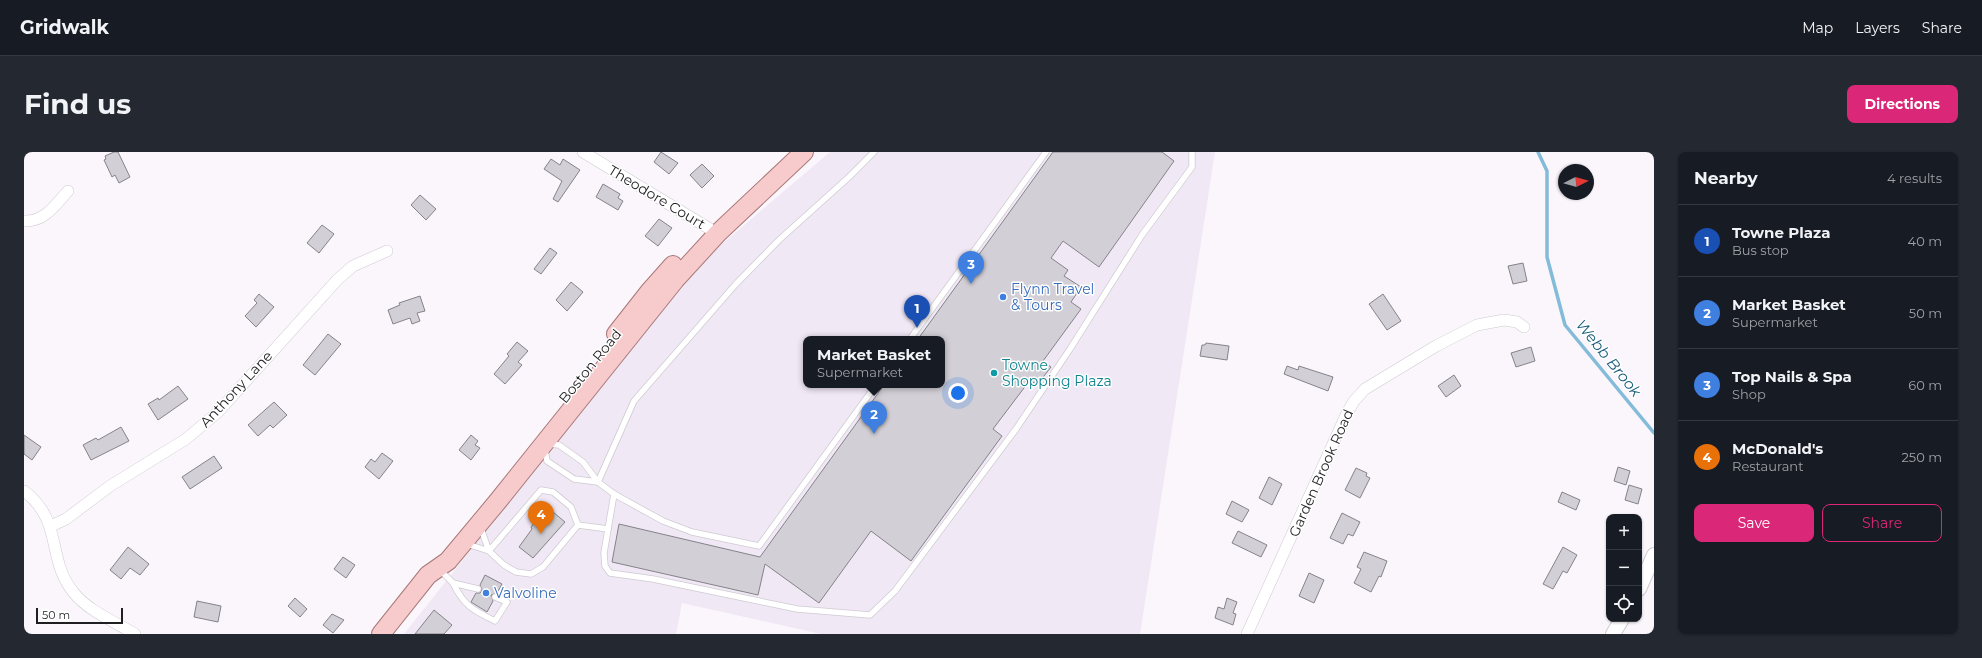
<!DOCTYPE html>
<html lang="en">
<head>
<meta charset="utf-8">
<style>
  :root { --surface:#171b24; --page:#242831; --text:#f1f3f6; --muted:#9ea1a6; --line:#363941; --accent:#db2777 }
  body { margin:0; font-family:Montserrat,sans-serif; background:var(--page); color:var(--text) }
  .controls { position:absolute; right:12px; bottom:12px; display:grid; overflow:hidden; border-radius:8px; box-shadow:0 1px 3px #0004 }
  .controls button { width:36px; height:36px; display:grid; place-items:center; padding:0; border:0; border-bottom:1px solid var(--line); background:var(--surface); color:var(--text); font:20px sans-serif }
  .compass { position:absolute; left:1534px; top:12px; width:36px; height:36px; border-radius:50%; background:var(--surface); box-shadow:0 1px 3px #0004; rotate:84deg }
  .scale { position:absolute; left:12px; bottom:10px; width:87px; box-sizing:border-box; padding-left:4px; border:2px solid #1f1e20; border-top:0; font-size:11px; line-height:14px; white-space:nowrap; color:#1f1e20; -webkit-text-stroke:3px #fff; paint-order:stroke }
  .you { position:absolute; left:934px; top:241px; width:14px; height:14px; margin:-10px; border:3px solid #fff; border-radius:50%; background:#1a73e8; box-shadow:0 0 0 6px #1a73e833 }
  .badge { display:grid; place-items:center; width:26px; height:26px; border-radius:50%; background:var(--accent); color:#fff; font-size:13px; font-weight:700 }
  .pin { position:absolute; translate:-50% -33px; filter:drop-shadow(0 1px 2px #0008) }
  .pin::after { content:''; position:absolute; top:21px; width:14px; height:12px; background:inherit; clip-path:polygon(0 0,100% 0,50% 100%) }
  .popup { position:absolute; left:779px; top:184px; width:142px; height:52px; box-sizing:border-box; display:grid; place-content:center; border-radius:8px; background:var(--surface); filter:drop-shadow(0 1px 3px #0005); font-size:13px; white-space:nowrap; color:var(--muted) }
  .popup b { font-size:15px; color:var(--text) }
  .popup::after { content:''; position:absolute; left:50%; top:100%; margin-left:-8px; border:8px solid transparent; border-top-color:var(--surface) }
  .list { margin:0; padding:0; list-style:none }
  h2 { display:flex; justify-content:space-between; align-items:center; height:52px; margin:0; padding:0 16px; font-size:17px }
  h2 small { font-size:13px; font-weight:400; color:var(--muted) }
  .list li { display:grid; grid-template-columns:26px 1fr auto; gap:12px; align-items:center; box-sizing:border-box; height:72px; padding:0 16px; border-top:1px solid var(--line) }
  .list b { display:block; font-size:15px; white-space:nowrap }
  .list p { margin:0; font-size:13px; white-space:nowrap; color:var(--muted) }
  .list em { font-size:13px; font-style:normal; color:var(--muted) }
  .actions { display:flex; gap:8px; padding:12px 16px }
  .actions a { flex:1; padding:9px 0; border:1px solid var(--accent); border-radius:8px; text-align:center; font-size:14px; color:var(--accent) }
  .actions .main { background:var(--accent); color:#fff }
  .icon { flex:none; width:22px; height:22px; fill:none; stroke:currentColor; stroke-width:2; stroke-linecap:round; stroke-linejoin:round }
  .map { position:relative; flex:none; width:1630px; height:482px; overflow:hidden; border-radius:8px }
  header { display:flex; align-items:center; gap:24px; box-sizing:border-box; height:56px; padding:0 20px; background:var(--surface); border-bottom:1px solid var(--line) }
  header strong { font-size:19px }
  nav { display:flex; gap:22px; margin-inline-start:auto; font-size:14px }
  .intro { display:flex; align-items:center; justify-content:space-between; box-sizing:border-box; height:96px; padding:0 24px }
  h1 { margin:0; font-size:28px }
  .button { padding:10px 18px; border-radius:8px; background:var(--accent); color:#fff; font-size:14px; font-weight:700 }
  main { display:flex; gap:24px; padding:0 24px }
  aside { flex:1; background:var(--surface); border-radius:8px; box-shadow:0 1px 3px #0004 }
  .map>svg:first-child { display:block }
</style>
</head>
<body>
<header>
<strong>Gridwalk</strong>
<nav><a>Map</a><a>Layers</a><a>Share</a></nav>
</header>
<div class="intro"><h1>Find us</h1><a class="button">Directions</a></div>
<main>
<div class="map">
<svg width="1630" height="482" viewBox="0 0 1630 482">
  <rect width="100%" height="100%" fill="#faf6fc"/>
  <!-- built -->
  <path fill="#f0e8f5" fill-rule="evenodd" d="M806 0H1191L1116 482H797L658 451 652 482H380L641 154 692 97ZM782 187H918V233H782Z"/>
  <g fill="none" stroke-linecap="round" stroke-linejoin="round">
    <!-- stream -->
    <path stroke="#84bbd8" stroke-width="3.5" d="M1514 0 1523 19V105L1541 173 1630 281"/>
  </g>
  <!-- building -->
  <g fill="#d2d0d6" stroke="#858389">
    <path d="M90 0H94L106 25 95 31 91 23 88 25 80 8 82 7 81 4Z"/>
    <path d="M637 0 654 11 645 22 630 10Z"/>
    <path d="M1029 0H1138L1150 9 1075 115 1039 89 1027 106 1044 118 1040 124 1057 135 1047 150 1057 157 1019 209 1027 215 1013 233 1006 228 969 277 978 284 887 409 847 379 795 451 741 412 734 443 588 410 595 372 736 405 860 233H918V187H894Z"/>
    <path d="M527 7 536 13 539 7 556 18 534 50 529 47 538 29 520 17Z"/>
    <path d="M678 12 690 24 678 36 666 23Z"/>
    <path d="M579 32 596 42 594 46 599 49 594 58 572 45Z"/>
    <path d="M396 43 412 57 402 68 387 53Z"/>
    <path d="M635 67 648 76 634 94 621 84Z"/>
    <path d="M298 73 310 82 295 101 283 91Z"/>
    <path d="M526 96 533 101 517 122 510 117Z"/>
    <path d="M1499 111 1503 129 1489 132 1484 114Z"/>
    <path d="M547 130 559 140 543 159 532 148Z"/>
    <path d="M235 142 250 155 232 175 221 164 233 151 230 148Z"/>
    <path d="M1359 142 1377 169 1363 178 1345 152Z"/>
    <path d="M396 144 401 159 393 161 396 169 388 172 386 166 369 172 364 158 376 153 375 151Z"/>
    <path d="M304 182 317 192 291 223 279 213Z"/>
    <path d="M493 190 504 199 494 210 498 213 481 232 470 222 485 204 483 202Z"/>
    <path d="M1182 191 1205 194 1203 208 1176 204 1178 193H1181Z"/>
    <path d="M1507 195 1511 209 1492 215 1487 201Z"/>
    <path d="M1263 214 1274 218 1275 214 1309 225 1304 239 1260 222Z"/>
    <path d="M1430 223 1437 234 1422 245 1414 234Z"/>
    <path d="M154 234 164 247 134 268 124 252 134 246 135 248Z"/>
    <path d="M250 250 263 263 249 276 246 273 234 284 224 273Z"/>
    <path d="M97 275 105 289 67 308 59 293 72 286 74 288Z"/>
    <path d="M0 283 17 295 8 308 0 302Z"/>
    <path d="M447 283 454 289 451 293 456 296 447 308 435 298Z"/>
    <path d="M358 301 369 309 355 327 341 315 347 307 351 310Z"/>
    <path d="M190 304 198 316 166 337 158 325Z"/>
    <path d="M1594 315 1606 319 1602 333 1590 329Z"/>
    <path d="M1332 316 1343 321 1342 324 1346 326 1336 346 1321 338Z"/>
    <path d="M1245 325 1258 332 1248 353 1235 346Z"/>
    <path d="M1605 333 1618 337 1614 352 1601 348Z"/>
    <path d="M1538 340 1556 348 1552 358 1534 350Z"/>
    <path d="M1208 349 1225 358 1218 370 1202 362Z"/>
    <path d="M523 355 541 370 509 406 495 395 508 377 507 375Z"/>
    <path d="M1318 361 1336 370 1329 384 1324 382 1319 392 1306 386Z"/>
    <path d="M1214 379 1243 393 1237 405 1208 391Z"/>
    <path d="M104 395 125 412 116 423 106 416 97 427 86 418Z"/>
    <path d="M1539 395 1553 403 1543 421 1539 419 1529 437 1519 432Z"/>
    <path d="M1340 400 1363 409 1357 425 1355 424 1347 440 1330 431 1337 417 1333 415Z"/>
    <path d="M319 405 331 413 322 426 310 417Z"/>
    <path d="M1285 421 1300 428 1290 451 1275 444Z"/>
    <path d="M461 423 478 432 473 441 467 443 469 449 463 460 447 450 452 441H456L458 438 456 433Z"/>
    <path d="M271 446 283 457 276 465 264 454Z"/>
    <path d="M1203 446 1213 450 1209 461 1212 462 1209 473 1191 466 1194 455 1200 457Z"/>
    <path d="M173 449 197 454 194 470 170 465Z"/>
    <path d="M410 458 428 473 420 482H391Z"/>
    <path d="M308 462 320 468 309 481 299 473Z"/>
  </g>
  <g fill="none" stroke-linecap="round" stroke-linejoin="round">
    <defs>
      <g id="service">
        <path d="M886 187 1022 0"/>
        <path d="M524 292 535 293 559 310 574 330 590 342 639 369 668 380 735 394 852 233"/>
        <path d="M521 298 523 309 550 327 574 330"/>
        <path d="M574 330 610 249 711 133 755 88 825 25 850 0"/>
        <path d="M517 338 529 340 547 355 554 373 519 415 507 422 492 420 480 413 465 399Z"/>
        <path d="M590 342 580 401 581 414 586 421 629 427 773 457 846 463 871 439 992 277 1046 197 1118 83 1168 15V0"/>
        <path d="M554 373 584 377"/>
        <path d="M443 392 465 399 456 374"/>
        <path d="M416 418 429 431"/>
        <path d="M454 437 429 431C440 454 449 458 471 469L483 450 471 445"/>
      </g>
      <g id="minor">
        <path d="M559 0 686 77"/>
        <path d="M0 69C21 70 32 52 44 39"/>
        <path d="M0 339C40 369 22 408 50 441 63 458 93 471 111 482"/>
        <path d="M27 374 42 367 86 334 162 287 194 260 314 127 329 114 363 99"/>
        <path d="M1223 482 1323 261 1330 249 1341 237 1412 194 1453 173 1480 168 1493 170 1500 175"/>
      </g>
      <g id="tertiary">
        <path d="M1615 437 1630 403"/>
        <path d="M1589 482 1598 467"/>
      </g>
      <g id="primary">
        <path d="M592 182 625 140 649 113"/>
        <path d="M357 482 404 423 424 409 474 349 651 128 694 81 780 0"/>
      </g>
    </defs>
    <!-- service casing -->
    <use href="#service" stroke="#cfcbd1" stroke-width="7"/>
    <!-- minor casing -->
    <use href="#minor" stroke="#cfcbd1" stroke-width="12"/>
    <!-- tertiary casing -->
    <use href="#tertiary" stroke="#cfcbd1" stroke-width="16"/>
    <!-- primary casing -->
    <use href="#primary" stroke="#a87878" stroke-width="20"/>
    <!-- service -->
    <use href="#service" stroke="#fff" stroke-width="5.5"/>
    <!-- minor -->
    <use href="#minor" stroke="#fff" stroke-width="11"/>
    <!-- tertiary -->
    <use href="#tertiary" stroke="#fff" stroke-width="14"/>
    <!-- primary -->
    <use href="#primary" stroke="#f7cbcb" stroke-width="18"/>
  </g>
  <!-- markers -->
  <g fill="#3f7fe0" stroke="#fff" stroke-width="1.5">
    <circle cx="979" cy="145" r="4"/>
    <circle cx="462" cy="441" r="4"/>
  </g>
  <circle fill="#0f9aa8" stroke="#fff" stroke-width="1.5" cx="970" cy="221" r="4"/>
  <g text-anchor="middle" dominant-baseline="central" stroke-width="3" stroke-linejoin="round" paint-order="stroke">
    <!-- street labels -->
    <g font-size="14" fill="#1f1e20" stroke="#fff">
      <text transform="translate(633 45) rotate(31)">Theodore Court</text>
      <text transform="translate(566 214) rotate(-51)">Boston Road</text>
      <text transform="translate(212 237) rotate(-47)">Anthony Lane</text>
      <text transform="translate(1297 321) rotate(-66)">Garden Brook Road</text>
    </g>
    <!-- shop labels -->
    <g font-size="14" fill="#366cbe" stroke="#fff" text-anchor="start">
      <text x="987" y="137">Flynn Travel<tspan x="987" dy="16">&amp; Tours</tspan></text>
      <text x="470" y="441">Valvoline</text>
    </g>
    <!-- culture labels -->
    <g font-size="14" fill="#0d838f" stroke="#fff" text-anchor="start">
      <text x="978" y="213">Towne<tspan x="978" dy="16">Shopping Plaza</tspan></text>
    </g>
    <!-- water labels -->
    <g font-size="15" font-style="italic" fill="#165c79" stroke="#fff">
      <text transform="translate(1585 206) rotate(51)">Webb Brook</text>
    </g>
  </g>
</svg>
<div class="controls">
<button>+</button>
<button>−</button>
<button><svg class="icon" aria-label="locate" viewBox="0 0 24 24"><circle cx="12" cy="12" r="6"/><path d="M12 2v4M12 18v4M2 12h4M18 12h4"/></svg></button>
</div>
<svg class="compass" viewBox="-18 -18 36 36"><path d="M0-13l5 13h-10z" fill="#e53935"/><path d="M0 13l5-13h-10z" fill="#9ea1a6"/></svg>
<div class="scale">50 m</div>
<div class="you"></div>
<div class="pin badge" style="left:893px;top:176px;background:#1a4fb4">1</div>
<div class="pin badge" style="left:850px;top:282px;background:#3f7fe0">2</div>
<div class="popup"><b>Market Basket</b>Supermarket</div>
<div class="pin badge" style="left:947px;top:132px;background:#3f7fe0">3</div>
<div class="pin badge" style="left:517px;top:382px;background:#e8710a">4</div>
</div>
<aside>
<h2>Nearby<small>4 results</small></h2>
<ul class="list">
<li><span class="badge" style="background:#1a4fb4">1</span><div><b>Towne Plaza</b><p>Bus stop</p></div><em>40 m</em></li>
<li><span class="badge" style="background:#3f7fe0">2</span><div><b>Market Basket</b><p>Supermarket</p></div><em>50 m</em></li>
<li><span class="badge" style="background:#3f7fe0">3</span><div><b>Top Nails &amp; Spa</b><p>Shop</p></div><em>60 m</em></li>
<li><span class="badge" style="background:#e8710a">4</span><div><b>McDonald's</b><p>Restaurant</p></div><em>250 m</em></li>
</ul>
<div class="actions"><a class="main">Save</a><a>Share</a></div>
</aside>
</main>
</body>
</html>
